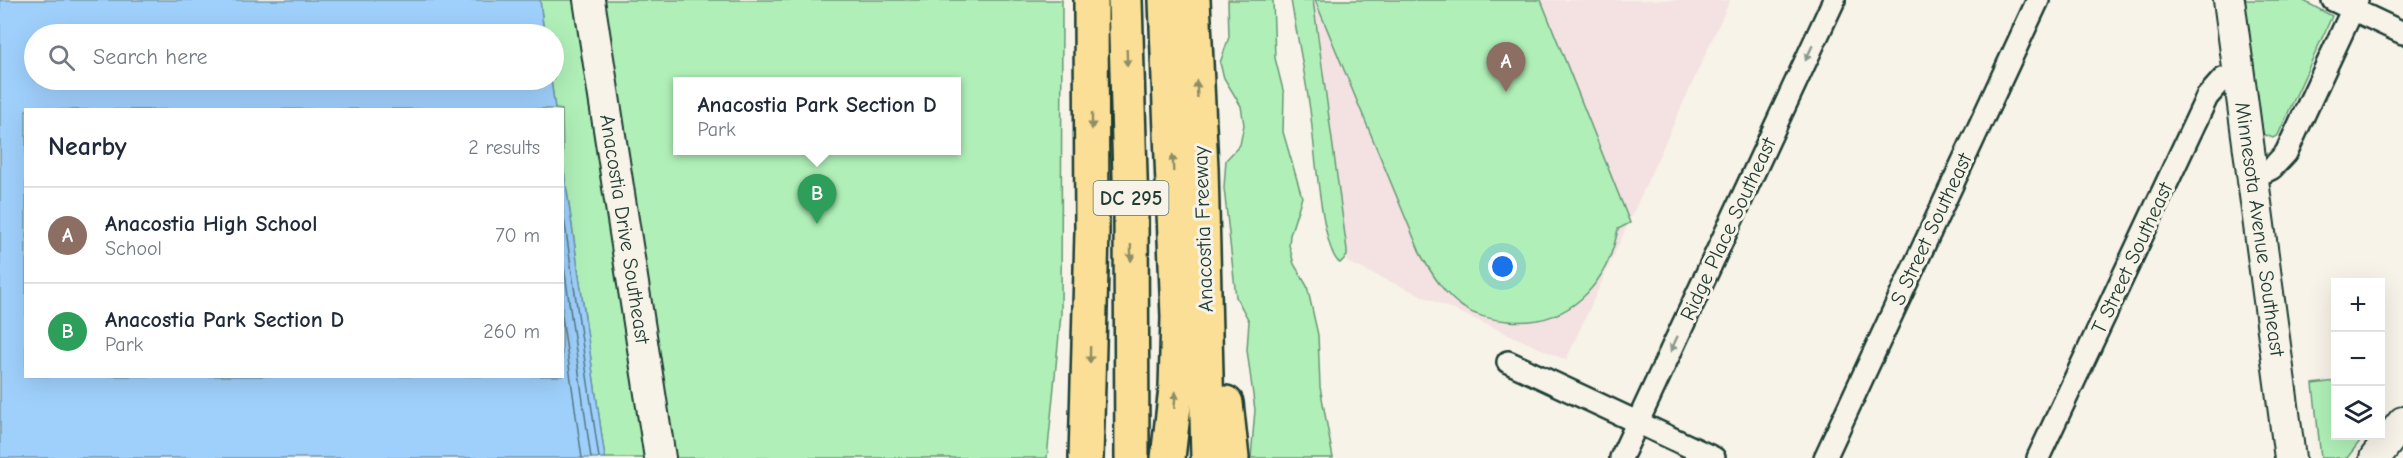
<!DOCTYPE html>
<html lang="en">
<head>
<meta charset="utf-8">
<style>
  :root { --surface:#fff; --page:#f6f6f7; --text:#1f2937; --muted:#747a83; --line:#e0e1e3; --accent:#db2777 }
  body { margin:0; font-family:"Comic Neue",sans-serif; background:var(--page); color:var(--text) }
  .controls { position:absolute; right:18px; bottom:18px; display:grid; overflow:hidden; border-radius:0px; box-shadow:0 6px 24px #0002 }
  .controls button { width:54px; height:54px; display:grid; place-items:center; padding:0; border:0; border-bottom:2px solid var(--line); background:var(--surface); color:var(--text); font:30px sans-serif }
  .you { position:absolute; left:1503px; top:267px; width:21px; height:21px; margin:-15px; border:4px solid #fff; border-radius:50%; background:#1a73e8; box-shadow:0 0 0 9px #1a73e833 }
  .badge { display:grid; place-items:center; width:39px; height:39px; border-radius:50%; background:var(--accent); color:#fff; font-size:20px; font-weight:700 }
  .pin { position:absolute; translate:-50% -50px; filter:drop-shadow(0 2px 3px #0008) }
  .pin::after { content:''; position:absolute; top:32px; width:21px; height:18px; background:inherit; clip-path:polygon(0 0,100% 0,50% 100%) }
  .popup { position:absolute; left:673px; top:77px; width:288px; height:78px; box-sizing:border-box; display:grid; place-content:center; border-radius:0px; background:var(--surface); filter:drop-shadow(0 2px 4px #0005); font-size:20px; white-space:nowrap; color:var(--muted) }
  .popup b { font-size:22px; color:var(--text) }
  .popup::after { content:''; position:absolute; left:50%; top:100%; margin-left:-12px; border:12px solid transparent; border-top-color:var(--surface) }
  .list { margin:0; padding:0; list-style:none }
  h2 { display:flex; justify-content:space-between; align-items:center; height:78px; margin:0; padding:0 24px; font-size:26px }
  h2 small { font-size:20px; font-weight:400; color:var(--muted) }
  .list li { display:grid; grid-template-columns:39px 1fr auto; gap:18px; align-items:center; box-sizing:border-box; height:96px; padding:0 24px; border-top:2px solid var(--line) }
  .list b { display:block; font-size:22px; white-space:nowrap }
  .list p { margin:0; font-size:20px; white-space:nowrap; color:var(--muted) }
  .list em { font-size:20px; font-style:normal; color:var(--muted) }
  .icon { flex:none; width:33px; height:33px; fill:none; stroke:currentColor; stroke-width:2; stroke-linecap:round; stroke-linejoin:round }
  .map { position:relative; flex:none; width:2403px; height:458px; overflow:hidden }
  .search { position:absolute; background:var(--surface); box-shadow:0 6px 24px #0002; left:24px; top:24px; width:540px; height:66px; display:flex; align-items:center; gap:15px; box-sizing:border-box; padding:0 21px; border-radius:33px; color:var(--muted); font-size:22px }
  .panel { position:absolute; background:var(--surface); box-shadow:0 6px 24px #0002; left:24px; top:108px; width:540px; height:270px; border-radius:0px }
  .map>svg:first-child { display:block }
</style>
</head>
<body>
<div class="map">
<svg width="2403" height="458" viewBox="0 0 2403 458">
  <rect width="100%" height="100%" fill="#f7f3e8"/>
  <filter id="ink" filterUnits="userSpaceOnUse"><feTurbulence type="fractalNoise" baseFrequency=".0167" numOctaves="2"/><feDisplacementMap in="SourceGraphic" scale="12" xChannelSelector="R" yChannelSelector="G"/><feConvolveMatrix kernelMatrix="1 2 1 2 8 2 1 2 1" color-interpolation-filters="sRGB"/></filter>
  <g filter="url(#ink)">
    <!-- built -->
    <path fill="#f4e1e2" d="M1310 0H1730L1566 360 1347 262Z"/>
    <!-- green -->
    <g fill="#b0f0b8" stroke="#689676" stroke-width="1.5" fill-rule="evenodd">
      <path d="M540 0H1062L1061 314 1047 458H605L563 163 562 110 555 109 551 80H554V34H544ZM678 82H956V150H678Z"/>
      <path d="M1228 0H1273L1275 58 1284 94 1283 132 1302 197 1290 235 1289 245 1294 264 1307 286 1318 335 1320 387 1333 458H1251L1255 410 1247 350 1249 321 1236 297 1224 188 1226 160 1240 145 1244 125 1241 106 1224 78 1220 63 1229 37Z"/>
      <path d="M1291 0H1313L1347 250V256L1340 263C1321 253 1314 135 1310 110 1305 73 1297 36 1291 0Z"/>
      <path d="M1315 0H1541L1630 223 1618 229C1607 285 1569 327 1508 321 1494 320 1476 316 1464 308 1445 296 1432 274 1421 255Z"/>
      <path d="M2245 0H2302L2332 16 2278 135 2273 138 2263 134Z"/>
      <path d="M2335 381 2336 436H2364L2347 458H2321L2313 384Z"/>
    </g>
    <!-- water -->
    <path fill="#9fd0fc" stroke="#6c95ac" stroke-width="1.5" d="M0 0H540L544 34H34V80H551L555 109 26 110V376H562L563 163 605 458H0Z"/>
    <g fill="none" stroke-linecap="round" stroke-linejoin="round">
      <!-- shore -->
      <g stroke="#527884" stroke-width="1.5">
        <path d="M562 204 599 458"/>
        <path d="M562 252 591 458"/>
        <path d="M562 316 582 458"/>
      </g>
      <defs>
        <g id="street">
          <path d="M2333 0 2403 33"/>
          <path d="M2254 177 2272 168 2286 153 2357 0"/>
          <path d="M1508 362 1714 458"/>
          <path d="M1621 458 1834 0"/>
          <path d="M1825 458 2038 0"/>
          <path d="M2038 458 2207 97 2223 79 2240 73"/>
        </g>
        <g id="secondary">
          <path d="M589 0 660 458"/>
          <path d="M2229 0 2290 458"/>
          <path d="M2375 458 2403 422"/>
        </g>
        <g id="highway">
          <path d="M1125 0 1131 211 1132 458"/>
          <path d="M1166 0 1178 317 1176 388 1168 458"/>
          <path d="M1193 0 1201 168 1208 458"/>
          <path d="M1226 403 1232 458"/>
          <path d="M1086 458 1092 232 1091 0"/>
        </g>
      </defs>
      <!-- street casing -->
      <use href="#street" stroke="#1f3d34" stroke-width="26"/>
      <!-- secondary casing -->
      <use href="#secondary" stroke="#1f3d34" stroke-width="34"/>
      <!-- highway casing -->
      <use href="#highway" stroke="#1f3d34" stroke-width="38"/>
      <!-- street -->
      <use href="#street" stroke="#f7f3e8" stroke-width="21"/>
      <!-- secondary -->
      <use href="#secondary" stroke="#f7f3e8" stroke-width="30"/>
      <!-- highway -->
      <use href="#highway" stroke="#fbdf96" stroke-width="33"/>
    </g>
    <!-- one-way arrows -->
    <defs><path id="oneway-solid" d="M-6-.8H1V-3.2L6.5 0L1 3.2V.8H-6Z" transform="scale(1.5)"/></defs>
    <g fill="#8b988e">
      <use href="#oneway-solid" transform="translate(1809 53) rotate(115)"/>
      <use href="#oneway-solid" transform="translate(1674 344) rotate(115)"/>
    </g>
    <g fill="#8d8e65">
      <use href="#oneway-solid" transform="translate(1127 58) rotate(88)"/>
      <use href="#oneway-solid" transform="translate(1197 89) rotate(-93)"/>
      <use href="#oneway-solid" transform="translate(1092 121) rotate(90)"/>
      <use href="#oneway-solid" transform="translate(1173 163) rotate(-92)"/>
      <use href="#oneway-solid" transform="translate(1131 253) rotate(89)"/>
      <use href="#oneway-solid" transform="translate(1090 355) rotate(91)"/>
      <use href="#oneway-solid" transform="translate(1175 400) rotate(-85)"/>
    </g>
  </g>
  <g text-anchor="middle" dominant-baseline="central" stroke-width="6" stroke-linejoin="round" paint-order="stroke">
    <!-- shield labels -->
    <rect fill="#f7f3e8" stroke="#60746a" stroke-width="1.5" x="1093.5" y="181" width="75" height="34" rx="4.5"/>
    <g font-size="20" font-weight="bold" fill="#1f3d34">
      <text x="1131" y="198">DC 295</text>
    </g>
    <!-- street labels -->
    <g font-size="21" fill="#1f3d34" stroke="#f7f3e8">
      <text transform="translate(625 229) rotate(81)">Anacostia Drive Southeast</text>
      <text transform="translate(1203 229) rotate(-92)">Anacostia Freeway</text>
      <text transform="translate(1728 229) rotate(-65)">Ridge Place Southeast</text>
      <text transform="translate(1931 229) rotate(-65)">S Street Southeast</text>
      <text transform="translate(2260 229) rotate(82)">Minnesota Avenue Southeast</text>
      <text transform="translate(2132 258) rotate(-65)">T Street Southeast</text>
    </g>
  </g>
</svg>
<div class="controls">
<button>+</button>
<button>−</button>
<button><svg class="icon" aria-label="layers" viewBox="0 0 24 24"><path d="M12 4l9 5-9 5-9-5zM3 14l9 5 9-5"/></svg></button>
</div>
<div class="you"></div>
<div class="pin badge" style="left:1506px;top:92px;background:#8d6e63">A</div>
<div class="pin badge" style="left:817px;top:224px;background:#2e9e5b">B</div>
<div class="popup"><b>Anacostia Park Section D</b>Park</div>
<div class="search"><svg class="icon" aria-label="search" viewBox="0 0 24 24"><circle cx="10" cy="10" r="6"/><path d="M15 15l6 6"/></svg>Search here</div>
<section class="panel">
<h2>Nearby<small>2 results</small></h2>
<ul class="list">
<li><span class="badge" style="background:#8d6e63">A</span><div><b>Anacostia High School</b><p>School</p></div><em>70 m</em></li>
<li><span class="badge" style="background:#2e9e5b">B</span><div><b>Anacostia Park Section D</b><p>Park</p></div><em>260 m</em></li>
</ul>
</section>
</div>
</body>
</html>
